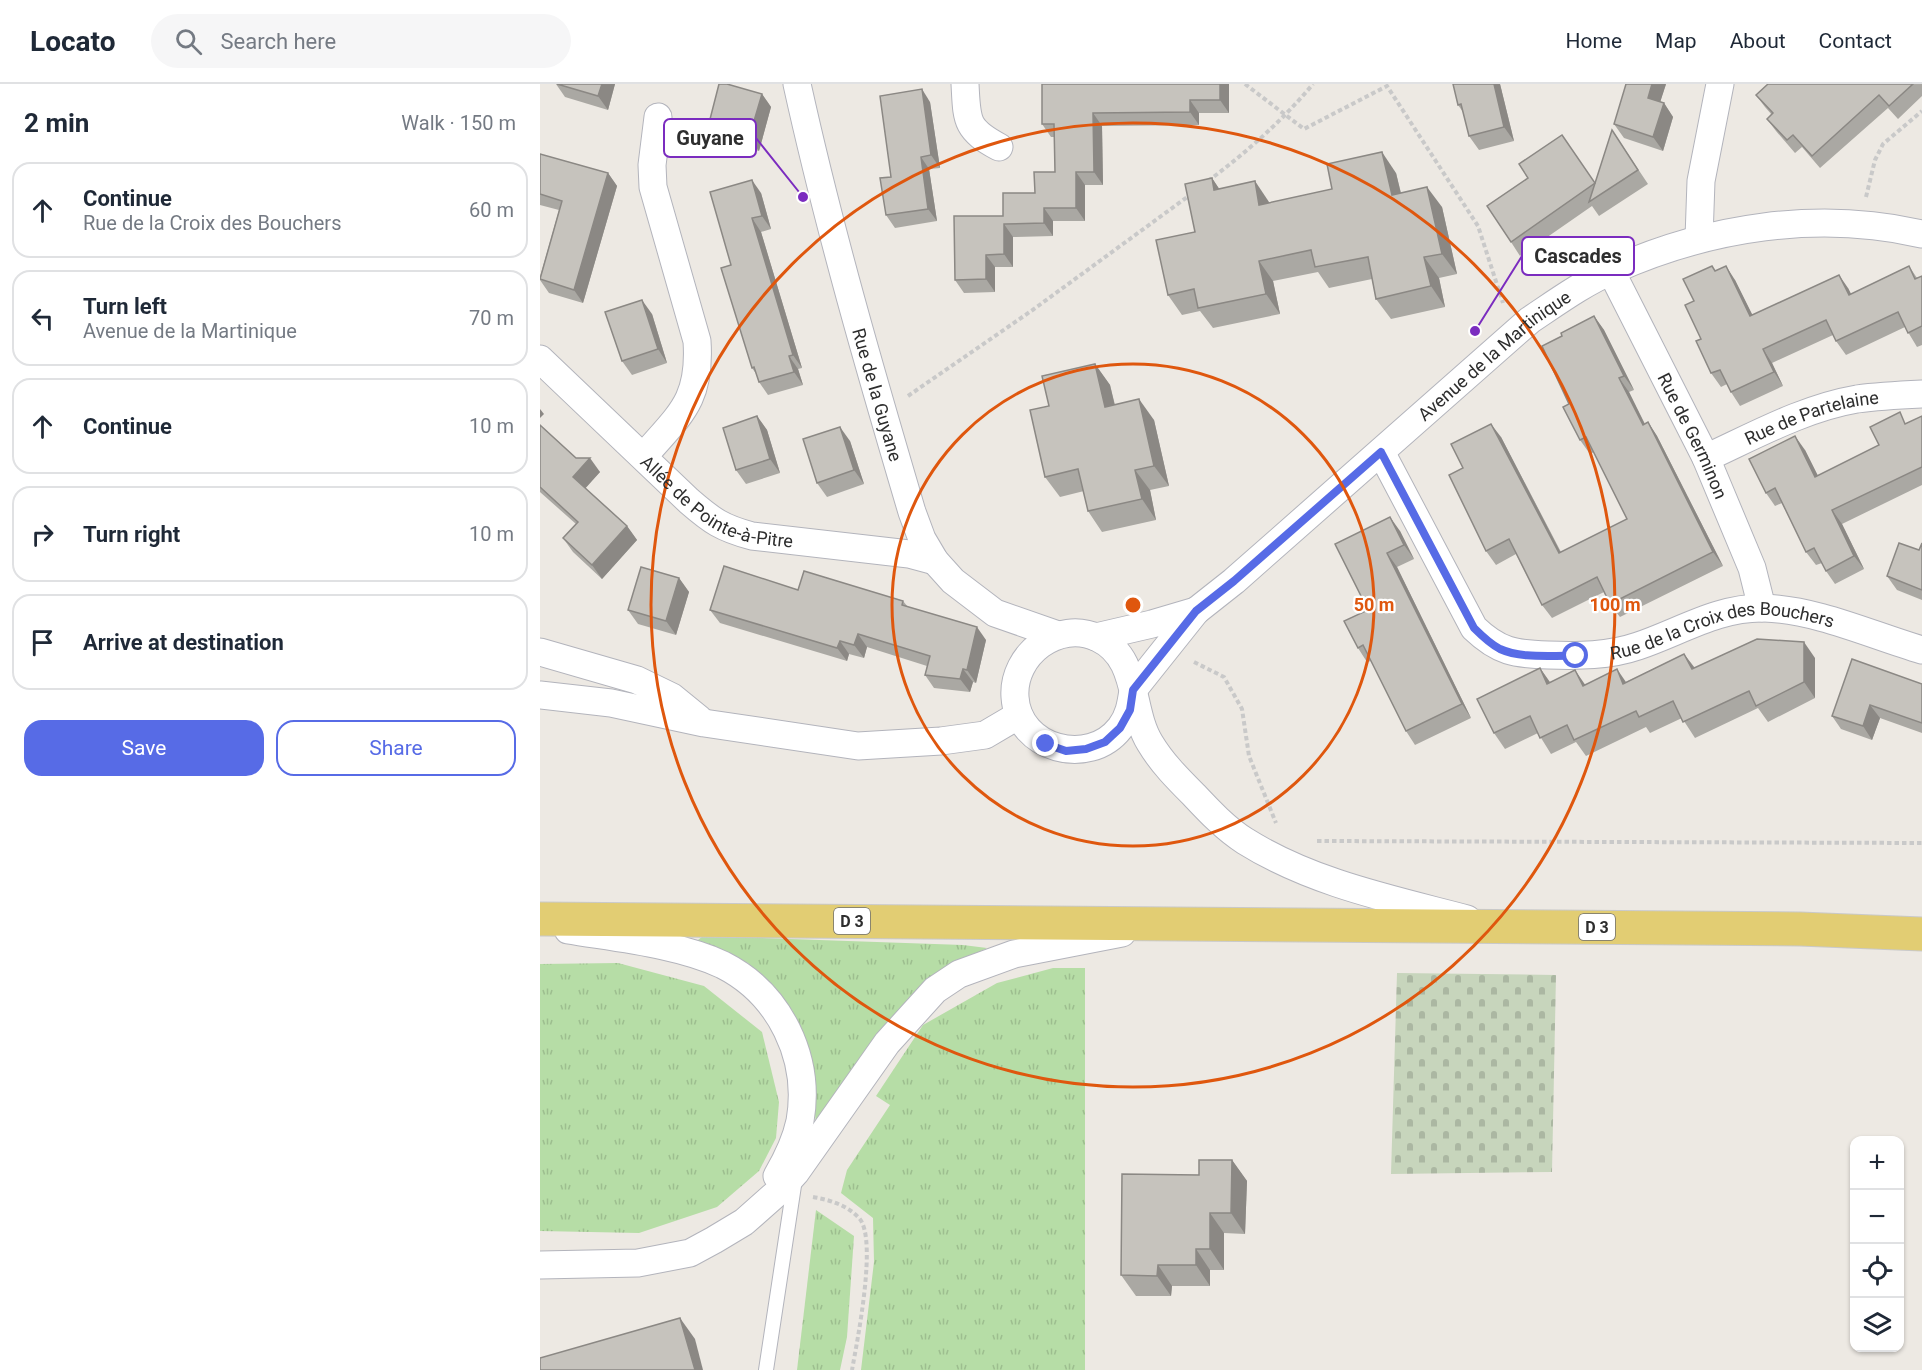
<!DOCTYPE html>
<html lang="en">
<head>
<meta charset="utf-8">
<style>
  :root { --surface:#fff; --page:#f6f6f7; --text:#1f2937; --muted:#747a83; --line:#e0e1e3; --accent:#576be6 }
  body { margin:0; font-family:Roboto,sans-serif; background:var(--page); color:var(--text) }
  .controls { position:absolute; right:18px; bottom:18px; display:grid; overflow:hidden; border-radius:12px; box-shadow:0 2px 4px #0004 }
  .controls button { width:54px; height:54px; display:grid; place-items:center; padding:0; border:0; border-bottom:2px solid var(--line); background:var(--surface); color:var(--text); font:30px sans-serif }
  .stop { position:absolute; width:18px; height:18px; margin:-14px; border:4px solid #576be6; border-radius:50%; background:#fff }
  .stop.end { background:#576be6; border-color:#fff; box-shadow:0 2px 6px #0008 }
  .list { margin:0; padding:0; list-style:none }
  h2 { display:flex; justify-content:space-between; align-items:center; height:78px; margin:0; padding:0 24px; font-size:26px }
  h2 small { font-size:20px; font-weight:400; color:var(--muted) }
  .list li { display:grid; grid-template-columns:39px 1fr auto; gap:18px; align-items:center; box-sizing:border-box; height:96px; margin:0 12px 12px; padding:0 12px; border:2px solid var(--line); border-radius:18px }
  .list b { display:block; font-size:22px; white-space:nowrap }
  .list p { margin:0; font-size:20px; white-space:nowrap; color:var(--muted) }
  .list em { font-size:20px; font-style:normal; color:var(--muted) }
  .actions { display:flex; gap:12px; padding:18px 24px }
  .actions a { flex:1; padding:14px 0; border:2px solid var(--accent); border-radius:18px; text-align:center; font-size:21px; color:var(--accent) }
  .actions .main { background:var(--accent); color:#fff }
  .icon { flex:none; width:33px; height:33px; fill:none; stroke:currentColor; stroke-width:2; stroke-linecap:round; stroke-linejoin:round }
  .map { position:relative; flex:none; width:1382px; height:1286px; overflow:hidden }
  header { display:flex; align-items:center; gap:36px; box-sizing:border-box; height:84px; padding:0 30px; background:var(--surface); border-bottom:2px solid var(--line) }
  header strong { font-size:28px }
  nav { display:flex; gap:33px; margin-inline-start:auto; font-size:21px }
  .search { width:420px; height:54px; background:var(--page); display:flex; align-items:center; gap:15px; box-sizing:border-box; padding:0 21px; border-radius:33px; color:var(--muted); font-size:22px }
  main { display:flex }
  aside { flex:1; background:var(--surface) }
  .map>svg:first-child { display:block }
</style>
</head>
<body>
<header>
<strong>Locato</strong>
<div class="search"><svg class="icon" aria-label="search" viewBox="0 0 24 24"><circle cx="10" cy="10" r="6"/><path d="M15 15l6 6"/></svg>Search here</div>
<nav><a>Home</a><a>Map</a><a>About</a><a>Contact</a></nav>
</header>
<main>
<aside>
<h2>2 min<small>Walk · 150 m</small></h2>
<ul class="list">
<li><svg class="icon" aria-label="ahead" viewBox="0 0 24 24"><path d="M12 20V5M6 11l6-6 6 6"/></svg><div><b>Continue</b><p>Rue de la Croix des Bouchers</p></div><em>60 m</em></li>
<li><svg class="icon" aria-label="left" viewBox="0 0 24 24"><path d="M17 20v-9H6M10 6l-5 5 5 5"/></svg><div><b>Turn left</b><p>Avenue de la Martinique</p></div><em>70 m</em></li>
<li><svg class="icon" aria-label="ahead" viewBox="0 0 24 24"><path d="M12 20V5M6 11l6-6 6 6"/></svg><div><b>Continue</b></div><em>10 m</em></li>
<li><svg class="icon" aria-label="right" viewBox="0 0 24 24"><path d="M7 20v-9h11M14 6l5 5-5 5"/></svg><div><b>Turn right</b></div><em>10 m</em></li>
<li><svg class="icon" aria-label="arrive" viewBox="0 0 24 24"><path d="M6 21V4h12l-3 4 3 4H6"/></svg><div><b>Arrive at destination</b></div></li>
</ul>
<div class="actions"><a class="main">Save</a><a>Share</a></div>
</aside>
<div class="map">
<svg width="1382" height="1286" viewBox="0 0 1382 1286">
  <defs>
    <pattern id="grass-tufts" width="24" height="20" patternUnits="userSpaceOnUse" patternTransform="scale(1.5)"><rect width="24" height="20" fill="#b6dda6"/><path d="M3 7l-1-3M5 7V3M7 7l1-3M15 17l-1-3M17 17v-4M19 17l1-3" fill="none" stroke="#9dbe8f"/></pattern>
    <pattern id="cemetery-stones" width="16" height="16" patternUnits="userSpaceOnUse" patternTransform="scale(1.5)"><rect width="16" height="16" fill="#c7d5bc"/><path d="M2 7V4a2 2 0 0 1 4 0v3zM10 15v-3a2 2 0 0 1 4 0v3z" fill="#abb7a2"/></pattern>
  </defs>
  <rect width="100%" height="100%" fill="#ede9e3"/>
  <!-- grass -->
  <g fill="url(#grass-tufts)">
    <path d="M163 852 423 861 447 864 433 871 276 1040 269 971 252 926 208 879 162 860 158 856Z"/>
    <path d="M78 879 164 902 222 948 239 1018 236 1054 219 1087 177 1123 99 1149 0 1147V880Z"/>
    <path d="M513 884H545V1286H321L334 1178 333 1134 301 1109 307 1086 350 1021 336 1012 383 941 457 899Z"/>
    <path d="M276 1126 314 1152 307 1253 300 1286H257Z"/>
  </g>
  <!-- cemetery -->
  <path fill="url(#cemetery-stones)" d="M857 889 1016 891 1012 1088 851 1090Z"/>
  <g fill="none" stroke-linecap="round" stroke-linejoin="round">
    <defs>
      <path id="service" d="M226 1286 255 1095"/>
      <g id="minor">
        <path id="s1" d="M257 0C289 145 330 286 372 428L382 455 395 477 413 497 455 529 518 551"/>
        <path d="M425 0C427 36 425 45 459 63"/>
        <path d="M1159 154 1161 97 1180 0"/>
        <path id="s2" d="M1071 187 1166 374 1212 484 1222 524"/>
        <path id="s3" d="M0 275 149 417C172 437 182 444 212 452L369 470 395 477"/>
        <path id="s4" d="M841 368 934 544C959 568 975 570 1008 571 1038 572 1069 572 1098 562 1140 548 1178 523 1224 524 1278 526 1331 551 1382 566"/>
        <path d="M104 372C140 330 161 317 157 257L113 103 112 81 118 33"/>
        <path id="s5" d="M1166 374C1214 352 1264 324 1317 315 1339 312 1360 311 1382 310"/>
        <path id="s6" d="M656 527 694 497 990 236C1017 218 1043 199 1073 186 1169 143 1278 126 1382 150"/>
        <path d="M556 553 612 540 656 527 593 606"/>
        <path d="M0 568 97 596 132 613 159 635"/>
        <path d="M593 606C591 620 589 633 580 644 549 684 478 665 475 613 472 571 518 535 558 554 600 574 589 625 610 659 622 679 638 695 654 711 669 727 686 745 705 757 772 799 851 815 927 835"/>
        <path d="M0 611 71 619 164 639 318 662 401 657 445 651 479 631"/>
        <path d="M28 846C76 854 139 860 183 881 240 910 271 974 260 1037 256 1056 247 1075 237 1092"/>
        <path d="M0 1181 98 1179 150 1169 174 1156 204 1138 238 1108 256 1088 347 959 395 906 419 890 474 870 582 849"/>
      </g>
      <path id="primary" d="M0 835 1260 845 1382 850"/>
    </defs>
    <!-- service casing -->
    <use href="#service" stroke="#b3b4bc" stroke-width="16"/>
    <!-- minor casing -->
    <use href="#minor" stroke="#b3b4bc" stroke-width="29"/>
    <!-- primary casing -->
    <use href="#primary" stroke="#c9c9c9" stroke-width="35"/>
    <!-- path -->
    <g stroke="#c9c9c9" stroke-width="4" stroke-dasharray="4.5 3" stroke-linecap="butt">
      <path d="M705 0 764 45 847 2 938 142 963 219"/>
      <path d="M668 97C707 68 742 37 773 0"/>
      <path d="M1326 113 1335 76 1343 60 1382 27"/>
      <path d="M368 312 494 225 650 111"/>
      <path d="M654 578 684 593 702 625 709 672 736 739"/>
      <path d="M777 757 1382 759"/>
      <path d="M273 1113C290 1116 307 1121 319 1134 338 1154 317 1258 312 1286"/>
    </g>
    <!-- service -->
    <use href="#service" stroke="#fff" stroke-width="14"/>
    <!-- minor -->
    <use href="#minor" stroke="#fff" stroke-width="27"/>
    <!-- primary -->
    <use href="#primary" stroke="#e2cd73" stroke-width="33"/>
  </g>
  <!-- wall -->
  <g fill="#aaa8a3">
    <path d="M16 0H75L68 26 25 13Z"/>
    <path d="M502 0H689V29H659V41L562 42 563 101H545V137H513V152L473 153V183H455V208L424 209 415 196 463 132 495 109 515 88 514 53H511L502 40Z"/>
    <path d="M913 0H960L974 57 939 66 929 52 923 28 918 21Z"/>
    <path d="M1126 0 1120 18 1124 19 1133 33 1123 67 1084 54 1074 40Z"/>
    <path d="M1228 0H1382V12L1358 35 1348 24 1280 84 1262 63 1255 69 1236 47 1227 35 1232 31 1225 23 1216 11Z"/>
    <path d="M222 10 231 23 219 67 177 56 168 43Z"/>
    <path d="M390 18 400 84 389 85 397 137 355 144 346 131 351 93Z"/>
    <path d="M1072 46 1108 100 1059 132 1052 122 980 172 971 158 988 94 1055 100Z"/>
    <path d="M0 70 68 89 77 102 43 219 9 209 0 196V193L19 126 0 121Z"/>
    <path d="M856 89 861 109 902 123 917 190 899 194 905 223 851 235 836 215 832 195 789 204 778 188 733 197 740 230 673 244 660 227 642 231 628 211 655 148 672 94 679 105 729 119 792 105Z"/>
    <path d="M221 109 231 145 221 148 262 284 258 285 263 301 228 311 219 298 217 291 212 284 191 181Z"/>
    <path d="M1369 182 1377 194 1382 192V261L1377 263 1365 243 1306 271 1296 257 1293 251 1232 279 1243 302 1200 322 1191 308 1187 300 1181 303 1171 289 1161 255 1154 217 1176 187 1195 196 1212 231 1308 204 1311 210Z"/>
    <path d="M112 230 127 279 92 291 82 277Z"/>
    <path d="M1054 232 1064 246 1094 306 1089 308 1105 340 1108 338 1117 352 1183 482 1080 533 1070 520 1064 508 1012 534 1002 521 976 470 956 481 946 467 923 384 961 353 1021 468 1087 435 1054 368 1050 370 1040 356 1022 252Z"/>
    <path d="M555 280 570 301 575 321 614 336 629 402 610 406 616 436 562 448 548 427 544 407 520 413 505 393 509 322Z"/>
    <path d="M217 332 227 346 240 389 206 400 196 386Z"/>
    <path d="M1382 332V401L1302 440 1324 485 1295 500 1286 487 1282 479 1276 481 1266 468 1242 419 1235 422 1226 409 1265 366 1278 392 1339 361 1367 339Z"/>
    <path d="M0 341 36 374 60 388 45 404 87 442 97 456 62 495 33 468 23 454 36 440 0 408Z"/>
    <path d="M310 357 324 400 287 413 277 399Z"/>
    <path d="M860 447 874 475 857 483 931 634 875 661 866 647 831 577 827 578 818 564 828 526 795 460Z"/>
    <path d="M1382 459V516L1357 506 1347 492 1379 466Z"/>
    <path d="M139 494 149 508 136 551 98 540 88 526Z"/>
    <path d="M258 506 363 517 368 523 446 556 436 599 433 598 430 608 394 604 385 591 387 582 327 563 324 574 309 570 307 577 180 539 170 526Z"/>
    <path d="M1144 570 1155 584 1275 574V614L1228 638 1218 624 1155 654 1142 634 1110 649 1106 643 1046 672 1036 658 1011 670 998 649 965 665 954 649 1000 584 1010 598 1045 600 1086 598Z"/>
    <path d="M1382 600V649L1340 634 1332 656 1301 645 1292 632Z"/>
    <path d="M692 1076 707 1097 705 1150 684 1149V1186H670V1202H632L631 1212H596L581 1191 659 1091Z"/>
  </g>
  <!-- shaded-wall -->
  <g fill="#8b8884">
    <path d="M62 0H75L68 26 58 12Z"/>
    <path d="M680 0H689V29L680 16Z"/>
    <path d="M954 0H960L974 57 964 43Z"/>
    <path d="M1112 0H1126L1117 28 1108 14Z"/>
    <path d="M382 5 390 18 400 84 391 71Z"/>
    <path d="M222 10 231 23 219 67 209 54Z"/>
    <path d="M650 16 659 29V41L650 28Z"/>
    <path d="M1124 19 1133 33 1123 67 1113 53Z"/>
    <path d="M553 29 562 42 563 101 554 88Z"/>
    <path d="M842 68 856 89 866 131 852 111Z"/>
    <path d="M381 73 389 85 397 137 388 125Z"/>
    <path d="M536 88 545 101V137L536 124Z"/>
    <path d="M68 89 77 102 43 219 34 206Z"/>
    <path d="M672 94 686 115 674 106Z"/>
    <path d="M212 96 221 109 231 145 222 132Z"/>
    <path d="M715 97 729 118 734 141 719 121Z"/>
    <path d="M887 103 902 123 917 190 902 170Z"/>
    <path d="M504 124 513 137V152L504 139Z"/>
    <path d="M212 134 221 148 262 284 253 271Z"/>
    <path d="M464 140 473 153V183L464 170Z"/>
    <path d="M446 171 455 183V208L446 195Z"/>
    <path d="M884 173 899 194 905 223 891 202Z"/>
    <path d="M719 177 733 197 740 230 726 210Z"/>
    <path d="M1186 182 1195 196 1220 246 1210 232Z"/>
    <path d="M1299 191 1308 204 1318 224 1309 211Z"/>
    <path d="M102 216 112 230 127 279 118 265Z"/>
    <path d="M1054 232 1064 246 1094 306 1084 292Z"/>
    <path d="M1223 265 1232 279 1243 302 1234 288Z"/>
    <path d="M249 272 258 285 263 301 254 288Z"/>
    <path d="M555 280 570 301 580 344 565 323Z"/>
    <path d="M1079 294 1089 308 1112 355 1103 341Z"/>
    <path d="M599 315 614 336 629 402 614 382Z"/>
    <path d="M0 325 4 330 0 334Z"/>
    <path d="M217 332 227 346 240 389 230 375Z"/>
    <path d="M1108 338 1117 352 1183 482 1173 468Z"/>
    <path d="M951 340 961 353 1028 483 1019 469Z"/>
    <path d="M300 343 310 357 324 400 314 386Z"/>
    <path d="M1255 352 1265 366 1285 406 1275 393Z"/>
    <path d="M50 374 60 388 43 407 33 393Z"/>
    <path d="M595 386 610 406 616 436 602 415Z"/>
    <path d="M1292 426 1302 440 1324 485 1314 472Z"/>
    <path d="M850 433 860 447 874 475 864 461Z"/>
    <path d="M87 442 97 456 62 495 52 481Z"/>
    <path d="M847 469 857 483 931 634 922 620Z"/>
    <path d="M139 494 149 508 136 551 126 537Z"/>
    <path d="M437 543 446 556 436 599 427 586Z"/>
    <path d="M318 550 327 563 324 574 314 561Z"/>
    <path d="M300 557 309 570 307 577 297 564Z"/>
    <path d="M1264 558 1275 574V614L1264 598Z"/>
    <path d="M1144 570 1156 586 1152 585Z"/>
    <path d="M1000 584 1011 600H1007Z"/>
    <path d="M423 585 433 598 430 608 420 595Z"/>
    <path d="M1077 585 1088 601 1083 600Z"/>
    <path d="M1035 586 1046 602H1043Z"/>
    <path d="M1330 621 1340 634 1332 656 1323 642Z"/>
    <path d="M692 1076 707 1097 705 1150 691 1129Z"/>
    <path d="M670 1129 684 1149V1186L670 1165Z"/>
    <path d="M656 1165 670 1186V1202L656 1181Z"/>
    <path d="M618 1181 632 1202 631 1212 617 1192Z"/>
    <path d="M140 1234 155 1255 163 1286H155Z"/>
  </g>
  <!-- building -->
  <g fill="#c6c3bd" stroke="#8b8884" stroke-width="1.5">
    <path d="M17 0H62L58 12Z"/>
    <path d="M179 0H187L222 10 209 54 168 43Z"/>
    <path d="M502 0H680V16H650V28L553 29 554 88H536V124H504V139L464 140V170L446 171V195L415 196 414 132H463V109H495L494 88H515L514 40H502Z"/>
    <path d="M913 0H954L964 43 929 52 921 20 918 21Z"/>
    <path d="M1086 0H1112L1108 14 1124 19 1113 53 1074 40Z"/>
    <path d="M1228 0H1373L1349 22 1339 11 1272 72 1253 51 1247 56 1227 35 1233 29 1216 11Z"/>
    <path d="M382 5 391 71 381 73 388 125 346 131 340 94 351 93 340 12Z"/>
    <path d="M1072 46 1098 86 1049 118Z"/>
    <path d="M1022 51 1055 99 971 158 947 122 988 94 979 80Z"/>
    <path d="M842 68 852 111 887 103 902 170 884 173 891 202 836 215 828 173 775 183 771 166 719 177 726 210 658 224 654 205 628 211 616 156 655 148 645 100 672 94 674 106 715 97 719 121 792 105 787 80Z"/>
    <path d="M0 70 68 89 34 206 0 195 22 117 0 110Z"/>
    <path d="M212 96 222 132 212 134 253 271 249 272 254 288 219 298 214 283 212 284 181 184 191 181 170 108Z"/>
    <path d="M1172 182 1175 187 1186 182 1210 232 1299 191 1309 211 1369 182 1375 195 1382 192V242L1368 249 1358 228 1296 257 1286 236 1223 265 1234 288 1191 308 1180 286 1171 289 1156 257 1161 255 1145 221 1154 217 1143 195Z"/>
    <path d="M102 216 118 265 82 277 65 228Z"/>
    <path d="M1054 232 1084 292 1079 294 1103 341 1108 338 1173 468 1070 520 1057 493 1002 521 969 455 946 467 909 391 923 384 911 360 951 340 1019 469 1087 435 1046 353 1040 356 1023 323 1029 320 1002 262 1022 252 1021 249Z"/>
    <path d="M555 280 565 323 599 315 614 382 595 386 602 415 548 427 538 385 505 393 490 326 509 322 502 292Z"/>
    <path d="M1360 328 1365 340 1382 332V383L1292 426 1314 472 1286 487 1274 464 1266 468 1235 404 1226 409 1209 375 1255 352 1275 393 1339 361 1330 343Z"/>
    <path d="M217 332 230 375 196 386 183 344Z"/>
    <path d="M0 341 36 374H50L33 393 87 442 52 481 23 454 38 438 0 403Z"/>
    <path d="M300 343 314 386 277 399 263 355Z"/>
    <path d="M850 433 864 461 847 469 922 620 866 647 823 561 818 564 804 537 828 526 795 460Z"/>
    <path d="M1359 459 1379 466 1382 459V506L1347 492Z"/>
    <path d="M184 482 258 506 264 487 363 517 362 521 437 543 427 586 423 585 420 595 385 591 390 572 318 550 314 561 300 557 297 564 170 526Z"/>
    <path d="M101 483 139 494 126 537 88 526Z"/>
    <path d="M1217 555 1264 558V598L1216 622 1209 607 1143 638 1133 617 1099 633 1096 627 1034 656 1027 641 1000 654 990 632 954 649 937 615 1000 584 1007 600 1035 586 1043 602 1077 585 1083 600 1144 570 1152 585Z"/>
    <path d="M1312 575 1382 600V639L1330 621 1323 642 1292 632Z"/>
    <path d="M659 1076H692L691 1129H670V1165H656V1181H618L617 1192 581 1191 582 1090 659 1091Z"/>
    <path d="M140 1234 155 1286H0V1274Z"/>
  </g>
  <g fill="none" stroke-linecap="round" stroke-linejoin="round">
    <!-- route -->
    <path stroke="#576be6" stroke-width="8" d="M506 660 526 667 546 665 565 658 580 644 590 626 593 606 656 527 694 497 841 368 934 544C942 552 950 560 960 565 982 575 1012 571 1036 572"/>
  </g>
  <!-- distance rings -->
  <g fill="none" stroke="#df570e" stroke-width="3">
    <circle cx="593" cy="521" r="241"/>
    <circle cx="593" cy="521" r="482"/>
  </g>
  <g text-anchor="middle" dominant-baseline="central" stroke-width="4.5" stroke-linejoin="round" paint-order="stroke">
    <!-- shield labels -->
    <g fill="#fff" stroke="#6d6d6d" stroke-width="1.5">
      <rect x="294" y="824" width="36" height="26" rx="4.5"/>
      <rect x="1039" y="830" width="36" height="26" rx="4.5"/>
    </g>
    <g font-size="16" font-weight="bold" fill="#2e2e2e">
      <text x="312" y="837">D 3</text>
      <text x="1057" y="843">D 3</text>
    </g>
    <!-- street labels -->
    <g font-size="18" fill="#2e2e2e" stroke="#fff">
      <text stroke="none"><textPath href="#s6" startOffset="393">Avenue de la Martinique</textPath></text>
      <text stroke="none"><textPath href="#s1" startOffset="321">Rue de la Guyane</textPath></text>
      <text stroke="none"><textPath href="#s5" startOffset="114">Rue de Partelaine</textPath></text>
      <text stroke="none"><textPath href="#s2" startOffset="184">Rue de Germinon</textPath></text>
      <text stroke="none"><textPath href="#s3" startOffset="232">Allée de Pointe-à-Pitre</textPath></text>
      <text stroke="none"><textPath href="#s4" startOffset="459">Rue de la Croix des Bouchers</textPath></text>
    </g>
  </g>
  <circle cx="593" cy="521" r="9" fill="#df570e" stroke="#fff" stroke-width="3"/>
  <g font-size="18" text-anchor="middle" font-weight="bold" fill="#df570e" stroke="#fff" stroke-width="4.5" stroke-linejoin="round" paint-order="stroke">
    <text x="834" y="527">50 m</text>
    <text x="1075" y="527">100 m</text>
  </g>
  <!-- callouts -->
  <path fill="none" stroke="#7b2cbf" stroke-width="2" d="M263 113L216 54M935 247L982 172"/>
  <g fill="#7b2cbf" stroke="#fff" stroke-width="2">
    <circle cx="263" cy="113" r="6"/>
    <circle cx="935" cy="247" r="6"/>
  </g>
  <g fill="#fff" stroke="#7b2cbf" stroke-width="2">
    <rect x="124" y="35" width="92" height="38" rx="6"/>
    <rect x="982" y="153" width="112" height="38" rx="6"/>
  </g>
  <g font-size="20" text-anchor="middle" font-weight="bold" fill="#2e2e2e">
    <text x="170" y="61">Guyane</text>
    <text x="1038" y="179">Cascades</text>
  </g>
</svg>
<div class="controls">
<button>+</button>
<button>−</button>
<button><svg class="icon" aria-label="locate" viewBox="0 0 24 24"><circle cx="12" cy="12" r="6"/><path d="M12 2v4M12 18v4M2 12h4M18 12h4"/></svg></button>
<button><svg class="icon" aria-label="layers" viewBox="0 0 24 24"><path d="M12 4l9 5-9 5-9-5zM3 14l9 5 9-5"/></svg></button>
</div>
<div class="stop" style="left:1036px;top:572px"></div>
<div class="stop end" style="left:506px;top:660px"></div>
</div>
</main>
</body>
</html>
